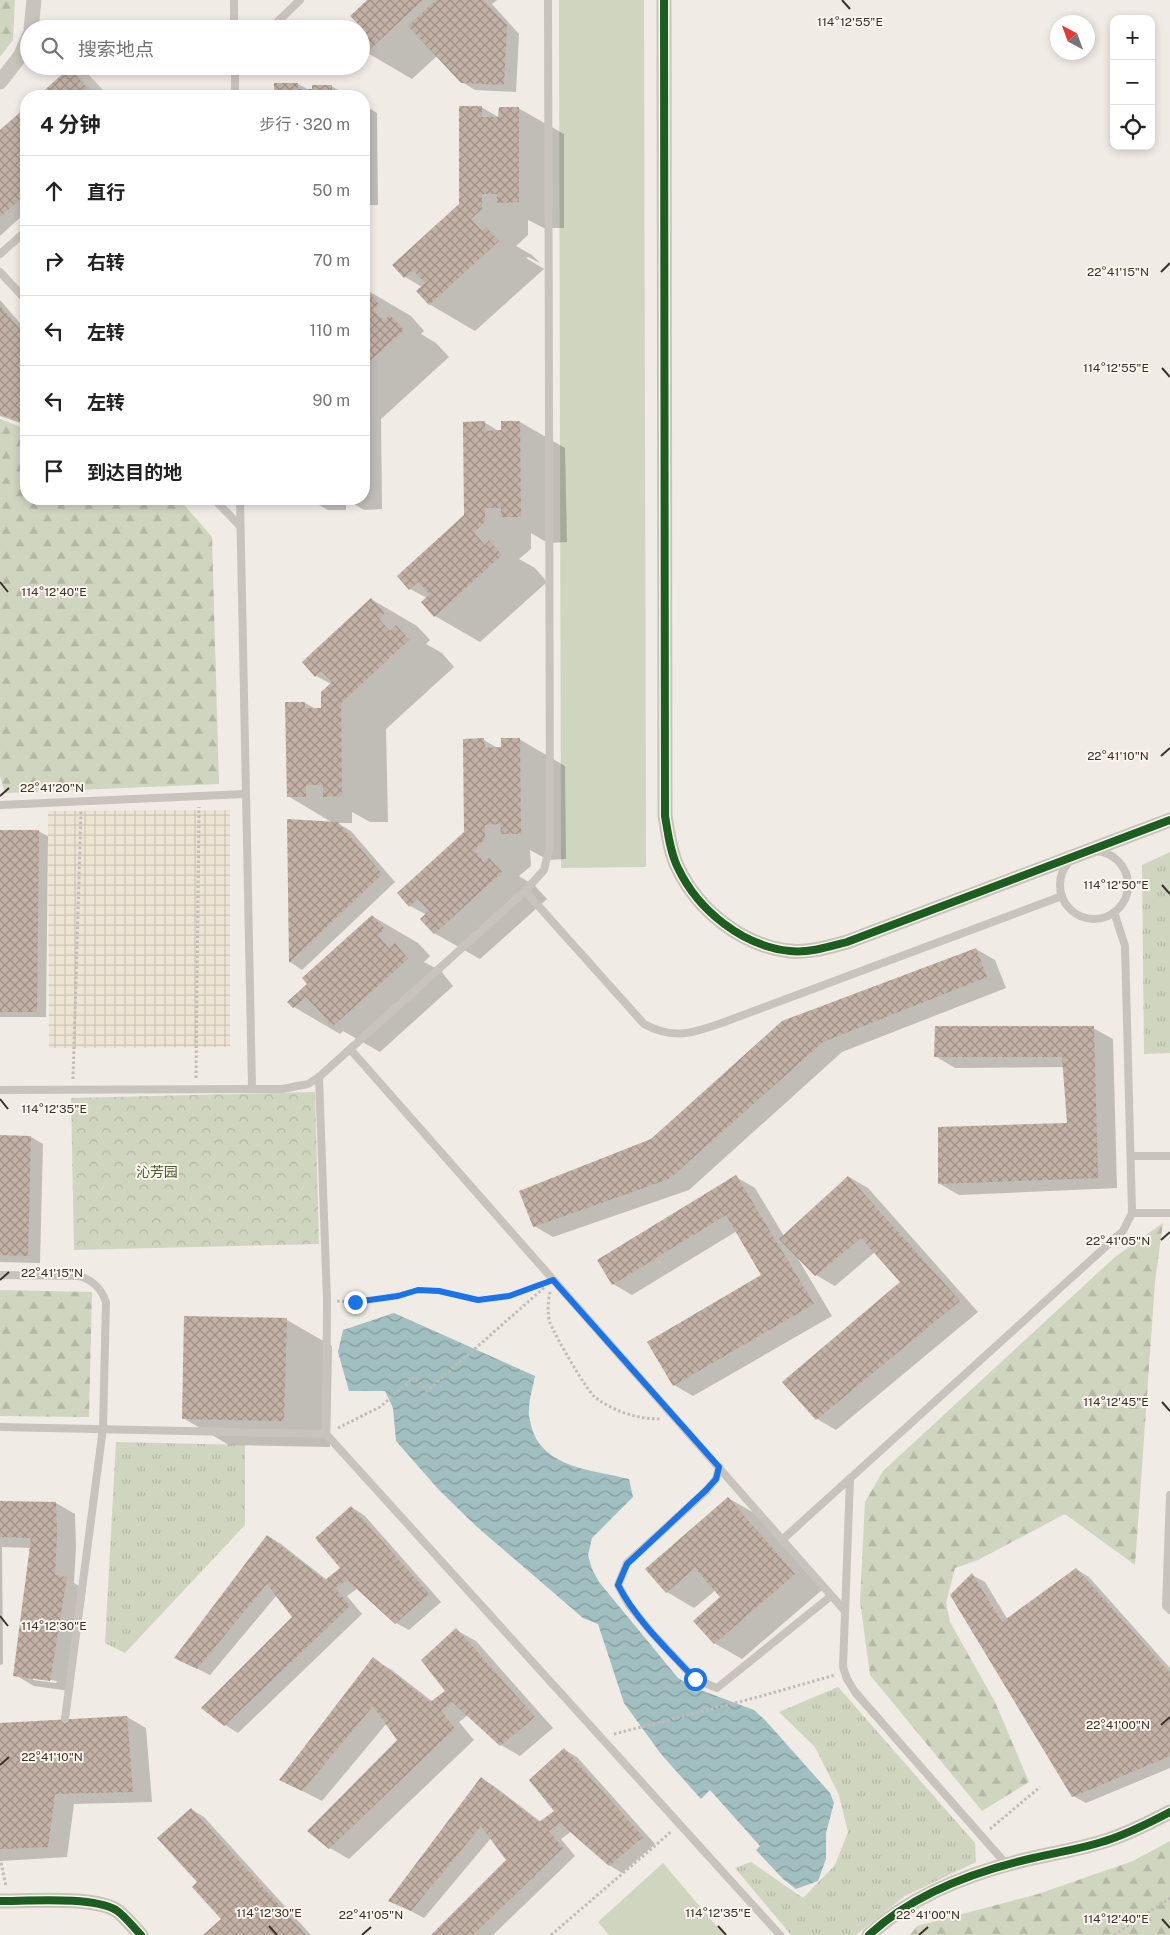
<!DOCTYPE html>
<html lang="zh">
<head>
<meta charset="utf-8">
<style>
  :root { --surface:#fff; --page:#f2f2f2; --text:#222; --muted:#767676; --line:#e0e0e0 }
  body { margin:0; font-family:"Public Sans","Noto Sans SC",sans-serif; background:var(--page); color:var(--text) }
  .controls { position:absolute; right:15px; top:15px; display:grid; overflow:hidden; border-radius:10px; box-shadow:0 2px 8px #0003 }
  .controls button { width:45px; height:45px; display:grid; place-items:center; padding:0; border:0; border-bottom:1px solid var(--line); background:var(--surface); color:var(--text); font:25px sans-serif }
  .compass { position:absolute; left:1050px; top:15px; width:45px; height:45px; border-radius:50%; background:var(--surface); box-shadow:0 2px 8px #0003; rotate:319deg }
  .stop { position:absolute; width:15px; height:15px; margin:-11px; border:4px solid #1a73e8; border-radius:50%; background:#fff }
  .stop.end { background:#1a73e8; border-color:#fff; box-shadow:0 1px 5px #0008 }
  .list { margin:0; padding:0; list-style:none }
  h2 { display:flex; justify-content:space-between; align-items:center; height:65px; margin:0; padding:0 20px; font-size:21px }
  h2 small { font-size:16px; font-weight:400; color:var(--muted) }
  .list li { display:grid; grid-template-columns:32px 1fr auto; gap:15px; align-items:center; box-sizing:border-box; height:70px; padding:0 20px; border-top:1px solid var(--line) }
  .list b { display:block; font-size:19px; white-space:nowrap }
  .list em { font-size:16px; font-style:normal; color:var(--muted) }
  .icon { flex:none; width:28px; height:28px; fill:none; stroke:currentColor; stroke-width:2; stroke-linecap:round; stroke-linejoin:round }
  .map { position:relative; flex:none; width:1170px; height:1935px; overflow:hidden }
  .search { position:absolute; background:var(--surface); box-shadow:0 2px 8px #0003; left:20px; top:20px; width:350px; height:55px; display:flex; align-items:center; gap:12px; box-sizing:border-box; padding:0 18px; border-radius:28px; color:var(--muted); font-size:19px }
  .panel { position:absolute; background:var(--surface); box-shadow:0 2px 8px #0003; left:20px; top:90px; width:350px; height:415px; border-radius:20px }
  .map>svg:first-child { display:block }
</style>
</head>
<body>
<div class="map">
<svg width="1170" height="1935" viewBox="0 0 1170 1935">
  <defs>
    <pattern id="grass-tufts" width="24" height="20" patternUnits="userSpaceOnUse" patternTransform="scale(1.25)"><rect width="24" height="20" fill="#d0d5bf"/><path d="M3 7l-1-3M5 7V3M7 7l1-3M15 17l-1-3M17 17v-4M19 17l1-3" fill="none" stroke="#b3b7a4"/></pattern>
    <pattern id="forest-firs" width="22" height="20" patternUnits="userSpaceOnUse" patternTransform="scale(1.25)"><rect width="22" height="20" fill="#d0d5bf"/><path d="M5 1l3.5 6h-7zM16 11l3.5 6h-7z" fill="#b3b7a4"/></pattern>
    <pattern id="park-crowns" width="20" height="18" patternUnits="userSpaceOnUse" patternTransform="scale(1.25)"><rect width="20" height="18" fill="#d0d5bf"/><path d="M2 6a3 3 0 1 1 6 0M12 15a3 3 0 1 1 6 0" fill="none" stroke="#b3b7a4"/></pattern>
    <pattern id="plaza-grid" width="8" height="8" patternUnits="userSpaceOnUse" patternTransform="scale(1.25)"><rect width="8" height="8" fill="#ede4d4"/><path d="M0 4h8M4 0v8" fill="none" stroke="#ccc4b6"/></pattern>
    <pattern id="water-waves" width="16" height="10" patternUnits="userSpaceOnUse" patternTransform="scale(1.25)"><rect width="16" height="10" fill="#a1bfc0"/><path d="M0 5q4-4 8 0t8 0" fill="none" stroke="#849c9c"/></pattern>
    <pattern id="building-cross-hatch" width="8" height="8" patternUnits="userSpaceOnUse" patternTransform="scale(1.25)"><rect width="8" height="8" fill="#c3b1a6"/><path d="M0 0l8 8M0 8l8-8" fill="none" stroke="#9f9187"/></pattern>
  </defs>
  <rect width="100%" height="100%" fill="#f0ebe4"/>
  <!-- grass -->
  <g fill="url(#grass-tufts)">
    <path d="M1170 852V1053L1144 1054 1142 865Z"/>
    <path d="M116 1442 245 1445V1525L125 1653 105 1643Z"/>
    <path d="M838 1687 975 1843 976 1862 905 1896 856 1935H791L735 1868 751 1862 803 1898 835 1865 848 1832 839 1795 815 1747 779 1712Z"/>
  </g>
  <!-- forest -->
  <g fill="url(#forest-firs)">
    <path d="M0 0H15L13 40 0 57Z"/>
    <path d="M0 419 26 429V499H179L212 537 219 784 5 793 0 776Z"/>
    <path d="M1163 1223 1155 1282 1135 1565 1065 1514 978 1560 955 1568 946 1603 950 1622 995 1702 1029 1782 982 1811 870 1675 860 1601 865 1502 883 1471 1115 1257Z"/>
    <path d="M0 1290 92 1292 89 1417 0 1416Z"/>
    <path d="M1170 1841V1935H910L917 1926 1038 1894 1133 1861Z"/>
  </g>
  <!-- park -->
  <path fill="url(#park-crowns)" d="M315 1092 319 1244 74 1250 71 1098Z"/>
  <!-- garden -->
  <g fill="#d0d5bf">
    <path d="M559 0H644L646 867 561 868Z"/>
    <path d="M663 1863 724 1935H609L598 1922Z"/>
  </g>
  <!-- plaza -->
  <path fill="url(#plaza-grid)" d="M230 810V1047L49 1048 48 811Z"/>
  <!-- water -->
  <path fill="url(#water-waves)" d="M394 1313 535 1376C533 1387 529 1399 529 1410 528 1415 530 1420 531 1425 541 1468 593 1470 629 1479L633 1497 592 1538 588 1555 592 1569 599 1582 678 1678 695 1688 754 1710 766 1721 830 1793 834 1803 826 1833V1859L818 1881 796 1889 783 1879 756 1850 760 1846 710 1790 701 1799 661 1754 624 1703 598 1624 583 1618 476 1526 439 1490 396 1441 393 1408 385 1391H349L338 1352 343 1330Z"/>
  <!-- shadow -->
  <g fill="#0003" fill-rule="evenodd">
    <path d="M369 0H497L492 4 519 34 516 92 475 90 462 82 437 56 412 79 366 52Z"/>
    <path d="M69 70 82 77 99 96H40Z"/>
    <path d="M275 84H298L309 90 331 86 349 96H275Z"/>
    <path d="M364 105 377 113 378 205H364Z"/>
    <path d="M481 107 500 118 518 108 564 134V228H544L528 220V235L516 246 532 255 540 263 528 257 526 258 544 269 475 331 429 304 422 287 405 277 394 265 460 204Z"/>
    <path d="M26 108V212L0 236V132Z"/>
    <path d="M365 289 411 316 424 331 421 334 436 343 449 357 381 419 382 509 364 510 346 499V510H328L308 499H364V291Z"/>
    <path d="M0 300 26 330V425L0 416Z"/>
    <path d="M484 422 500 432 520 422 565 448 567 542 548 543 531 533V549L519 559 535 568 547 582 480 642 435 616 427 598 410 589 465 516Z"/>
    <path d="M371 599 417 626 430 640 426 644 442 653 454 667 386 729 388 822H370L352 812V823H337L351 831 395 882 302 970 290 962 288 820 333 823 288 796 305 703 316 709H322L331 684 316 676Z"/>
    <path d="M519 739 565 766 566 859 548 860 530 850 531 866 519 876 535 886 547 899 480 959 434 933 427 915 410 906 465 832 484 740 499 749Z"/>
    <path d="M0 831H38L48 836 46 1017H0Z"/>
    <path d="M372 916 418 943 430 956 424 962 441 971 453 986 380 1052 343 1031 340 1034 294 1007 289 1002 309 984Z"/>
    <path d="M976 949 995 960 1006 988 842 1052 689 1190 553 1237 534 1226 651 1140Z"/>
    <path d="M1093 1028 1113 1039 1117 1188 959 1195 940 1184 1069 1124 1064 1067 955 1068 935 1056Z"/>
    <path d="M0 1136 31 1137 43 1144 40 1263 0 1262Z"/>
    <path d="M736 1177 755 1188 784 1236 849 1177 868 1188 978 1312 836 1430 817 1419 902 1282 875 1252 835 1286 816 1275 797 1257 832 1316 693 1396 674 1385 763 1276 737 1231 632 1295 613 1284Z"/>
    <path d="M287 1320 332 1346 330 1447 229 1445 183 1418Z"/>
    <path d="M728 1498 756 1514 822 1590 742 1659 714 1643 722 1597 716 1590 694 1608 667 1592Z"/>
    <path d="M0 1502 56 1503 75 1514 76 1547 74 1583 86 1590 70 1691 34 1686 15 1675 31 1548 2 1547 3 1664 0 1665ZM33 1677 57 1681 56 1683 33 1680Z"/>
    <path d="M351 1507 364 1515 441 1602 409 1630 396 1623 358 1588 347 1596 362 1614 238 1733 225 1725 203 1708 294 1617 277 1595 210 1675 176 1658 268 1536 281 1544 327 1580 341 1569Z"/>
    <path d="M1076 1569 1089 1577 1170 1668V1768L1086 1803 1073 1796 972 1575 985 1582 1008 1620Z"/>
    <path d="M456 1630 476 1641 553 1728 520 1756 501 1745 468 1715 459 1722 474 1740 349 1859 330 1848 399 1740 387 1723 322 1801 281 1780 373 1659 392 1670 433 1702 447 1691Z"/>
    <path d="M127 1717 146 1728 152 1802 74 1804 67 1857 0 1861V1724Z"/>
    <path d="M565 1750 577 1757 655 1844 622 1873 609 1865 572 1831 561 1839 575 1856 493 1935H433L507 1860 491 1838 424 1918 390 1900 482 1779 494 1786 541 1822 555 1811Z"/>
    <path d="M191 1809 204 1817 311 1935H205L223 1919 199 1882Z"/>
  </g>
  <!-- building -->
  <g fill="url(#building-cross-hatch)">
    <path d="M367 0H423L366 53 361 48V29H359L361 27 350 16Z"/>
    <path d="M436 0H483L507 25 504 85 461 83 408 26Z"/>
    <path d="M69 68 94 96H38Z"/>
    <path d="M274 83H298V89H312V85H332V96H274Z"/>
    <path d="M459 106H482V117H498L499 107H519V202L497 203V194H482V209L471 219 482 231 486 227 499 241 429 305 416 291 425 283 413 270 404 278 392 265 459 204Z"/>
    <path d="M26 107V194L0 217V130Z"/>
    <path d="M365 288 379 304 373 310 384 321 390 315 404 330 364 366Z"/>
    <path d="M0 306 26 336V424L0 414Z"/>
    <path d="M485 421V431L501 430V421H520L521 517H501V508H485V522L474 533 485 545 489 540 502 555 434 617 421 602 430 594 418 582 409 590 397 576 464 515 463 422Z"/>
    <path d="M371 598 385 613 379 619 390 631 396 625 409 640 341 703 342 796 323 797V785H306V797H287L285 702H305V708H321V692L332 682 321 671 315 677 302 662Z"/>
    <path d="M484 738 485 748 501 747V738H520L521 834H501L500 824 485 825V839L474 850 484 862 489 858 502 872 434 934 420 919 429 911 418 899 409 907 397 893 464 832 463 739Z"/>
    <path d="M287 819 338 822 382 874 289 963Z"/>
    <path d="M0 830H39L37 1012H0Z"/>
    <path d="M372 915 385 929 378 935 389 948 395 943 408 959 333 1026 306 997 293 1008 287 1002 307 984 302 978Z"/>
    <path d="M976 948 987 977 823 1042 669 1179 533 1227 519 1191 651 1139 782 1021Z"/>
    <path d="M935 1026H1094L1098 1178 938 1184V1127L1067 1123 1062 1057H934Z"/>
    <path d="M0 1135 31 1136 28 1256 0 1255Z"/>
    <path d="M736 1175 814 1304 673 1386 647 1342 761 1275 726 1215 612 1285 597 1260Z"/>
    <path d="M848 1176 960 1301 816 1420 782 1382 900 1282 861 1238 815 1276 779 1239Z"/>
    <path d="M184 1316 287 1318 284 1421 182 1419Z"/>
    <path d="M728 1497 795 1574 714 1644 693 1621 720 1597 695 1568 666 1593 645 1569Z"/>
    <path d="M0 1501 56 1502 57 1535 55 1575 67 1577 50 1681 13 1676 31 1538 0 1537Z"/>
    <path d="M351 1506 429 1594 395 1624 347 1580 335 1588 350 1606 224 1726 201 1708 292 1617 267 1584 197 1669 174 1658 267 1535 325 1580 340 1568 315 1538Z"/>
    <path d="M1076 1568 1170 1673V1756L1072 1797 950 1595 972 1573 1002 1622Z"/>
    <path d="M456 1628 535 1717 500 1746 452 1702 441 1711 455 1728 329 1849 307 1831 397 1740 373 1706 302 1791 279 1780 373 1657 430 1702 445 1691 421 1660Z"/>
    <path d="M127 1716 133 1792 55 1794 48 1847 0 1849V1723Z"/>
    <path d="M564 1748 643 1837 609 1866 560 1823 549 1831 563 1848 473 1935H431L506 1860 481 1826 411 1911 388 1901 481 1777 539 1822 554 1811 529 1780Z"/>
    <path d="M191 1808 306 1935H203L221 1919 192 1887 197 1882 157 1838Z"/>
  </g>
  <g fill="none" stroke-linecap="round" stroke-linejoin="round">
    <!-- path -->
    <g stroke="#c1bcb6" stroke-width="3" stroke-dasharray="2.5 2.5" stroke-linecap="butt">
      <path d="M196 1078 199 807"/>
      <path d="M73 1079 81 811"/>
      <path d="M550 1292C548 1301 547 1314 550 1323 555 1335 587 1392 596 1398 615 1412 638 1419 661 1419"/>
      <path d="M337 1301 355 1302 418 1290 439 1291 478 1301 509 1296 543 1283"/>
      <path d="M338 1428 380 1407 414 1377 427 1391 546 1286"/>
      <path d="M614 1734 758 1697 835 1675"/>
      <path d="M990 1829 1040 1787"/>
      <path d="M0 1858 6 1886"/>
      <path d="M551 1935 672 1831"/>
      <path d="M1114 1935 1170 1898"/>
    </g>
    <!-- service -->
    <g stroke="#c9c3bd" stroke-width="8">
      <path d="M234 0V29"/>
      <path d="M270 29 300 0"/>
      <path d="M75 66 103 96"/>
      <path d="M235 66V96"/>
      <path d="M0 254 26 231"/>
      <path d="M0 272 26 300"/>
      <path d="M214 499 240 526"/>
      <path d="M240 499 252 1088"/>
      <path d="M0 805 245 794"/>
      <circle cx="1094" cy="885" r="34"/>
      <path d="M525 891 644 1024C675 1041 696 1032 727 1021L1062 896"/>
      <path d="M350 1049 845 1611"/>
      <path d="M319 1077 327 1300 326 1434 780 1935"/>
      <path d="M0 1090 282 1089 308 1084 319 1077 525 891 544 870 550 845 548 0"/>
      <path d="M1131 1156H1170"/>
      <path d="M1132 1213H1170"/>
      <path d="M0 1275 79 1276C93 1280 101 1288 106 1302L103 1428 65 1719"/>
      <path d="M0 1427 326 1434"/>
      <path d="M719 1467 716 1479 706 1491 627 1563 618 1585 629 1605 652 1633 695 1679 717 1688 831 1596"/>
      <path d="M850 1479 843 1667 847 1679 855 1692 1007 1865"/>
      <path d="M1170 1495 1166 1606 1170 1610"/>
      <path d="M782 1540 1123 1231 1132 1213 1125 946 1114 912"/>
    </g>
    <!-- minor -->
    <g stroke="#c9c3bd" stroke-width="15">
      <path d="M664 0 665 816C668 833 670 852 678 868 698 910 742 946 790 951 809 953 828 947 847 942L1170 820"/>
      <path d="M31 29 34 0"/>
      <path d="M0 82 21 55 29 36"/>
      <path d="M0 1901C29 1901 93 1896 116 1910 125 1916 133 1927 141 1935"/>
      <path d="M869 1935C913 1894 976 1871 1033 1858 1059 1852 1086 1848 1111 1839 1131 1832 1151 1822 1170 1812"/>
    </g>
    <defs>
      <g id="cycleway">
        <path d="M664 0 665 816C668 833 670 852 678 868 698 910 742 946 790 951 809 953 828 947 847 942L1170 820"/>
        <path d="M0 1901C29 1901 93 1896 116 1910 125 1916 133 1927 141 1935"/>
        <path d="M869 1935C913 1894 976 1871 1033 1858 1059 1852 1086 1848 1111 1839 1131 1832 1151 1822 1170 1812"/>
      </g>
    </defs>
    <!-- cycleway casing -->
    <use href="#cycleway" stroke="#fbf5ed" stroke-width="11"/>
    <!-- cycleway -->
    <use href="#cycleway" stroke="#1b5e20" stroke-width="8"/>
  </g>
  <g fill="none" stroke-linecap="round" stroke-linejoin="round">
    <!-- route -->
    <path stroke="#1a73e8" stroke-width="6" d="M355 1302 398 1296 418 1290 439 1291 478 1300 509 1296 553 1280 719 1467 716 1479 706 1490 627 1564 618 1585C637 1621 667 1649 695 1679"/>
  </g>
  <!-- ticks -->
  <path fill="none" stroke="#3a312b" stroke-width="2" d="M842 0 850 9M1161 272 1170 263M1162 368 1170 377M0 582 8 592M1161 756 1170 748M0 796 9 788M1162 885 1170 894M0 1099 8 1109M1161 1240 1170 1232M0 1280 9 1272M1162 1402 1170 1411M0 1616 8 1626M1161 1725 1170 1717M0 1765 9 1757M1162 1919 1170 1928M269 1926 277 1935M718 1926 726 1935M362 1935 371 1927M919 1935 928 1927"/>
  <g text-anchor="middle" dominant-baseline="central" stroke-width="4" stroke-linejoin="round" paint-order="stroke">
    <!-- park labels -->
    <g font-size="14" fill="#47592e" stroke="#fbf5ed">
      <text x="157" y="1172">沁芳园</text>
    </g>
  </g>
  <g font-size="12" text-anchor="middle" fill="#3a312b" stroke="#fbf5ed" stroke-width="4" stroke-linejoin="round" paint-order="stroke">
    <text x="850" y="26">114°12'55"E</text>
    <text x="1118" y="276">22°41'15"N</text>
    <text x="1116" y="372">114°12'55"E</text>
    <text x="54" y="596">114°12'40"E</text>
    <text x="1118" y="760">22°41'10"N</text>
    <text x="52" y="792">22°41'20"N</text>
    <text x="1116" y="889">114°12'50"E</text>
    <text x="54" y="1113">114°12'35"E</text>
    <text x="1118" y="1245">22°41'05"N</text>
    <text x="52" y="1277">22°41'15"N</text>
    <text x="1116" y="1406">114°12'45"E</text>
    <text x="54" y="1630">114°12'30"E</text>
    <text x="1118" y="1729">22°41'00"N</text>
    <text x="52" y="1761">22°41'10"N</text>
    <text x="269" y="1917">114°12'30"E</text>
    <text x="718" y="1917">114°12'35"E</text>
    <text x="371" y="1919">22°41'05"N</text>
    <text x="928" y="1919">22°41'00"N</text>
    <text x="1116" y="1923">114°12'40"E</text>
  </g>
</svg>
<div class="controls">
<button>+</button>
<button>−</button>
<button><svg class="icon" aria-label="locate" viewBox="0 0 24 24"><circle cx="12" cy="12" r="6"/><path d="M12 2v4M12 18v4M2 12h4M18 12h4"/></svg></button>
</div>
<svg class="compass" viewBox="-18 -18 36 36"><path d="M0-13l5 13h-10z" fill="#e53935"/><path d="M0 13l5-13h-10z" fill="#767676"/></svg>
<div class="stop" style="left:695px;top:1679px"></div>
<div class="stop end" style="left:355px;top:1302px"></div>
<div class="search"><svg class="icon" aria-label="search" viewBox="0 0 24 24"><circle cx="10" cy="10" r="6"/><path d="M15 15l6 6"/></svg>搜索地点</div>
<section class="panel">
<h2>4 分钟<small>步行 · 320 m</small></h2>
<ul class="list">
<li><svg class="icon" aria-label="ahead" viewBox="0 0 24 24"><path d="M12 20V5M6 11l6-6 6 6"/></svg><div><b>直行</b></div><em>50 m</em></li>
<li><svg class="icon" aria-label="right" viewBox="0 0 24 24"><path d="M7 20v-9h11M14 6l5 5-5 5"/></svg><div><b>右转</b></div><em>70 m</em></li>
<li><svg class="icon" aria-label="left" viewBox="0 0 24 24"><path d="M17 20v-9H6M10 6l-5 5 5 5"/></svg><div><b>左转</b></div><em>110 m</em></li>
<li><svg class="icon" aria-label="left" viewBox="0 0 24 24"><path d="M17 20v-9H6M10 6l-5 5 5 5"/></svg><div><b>左转</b></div><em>90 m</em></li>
<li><svg class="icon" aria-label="arrive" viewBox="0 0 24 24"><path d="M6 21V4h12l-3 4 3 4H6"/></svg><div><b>到达目的地</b></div></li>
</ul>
</section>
</div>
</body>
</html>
